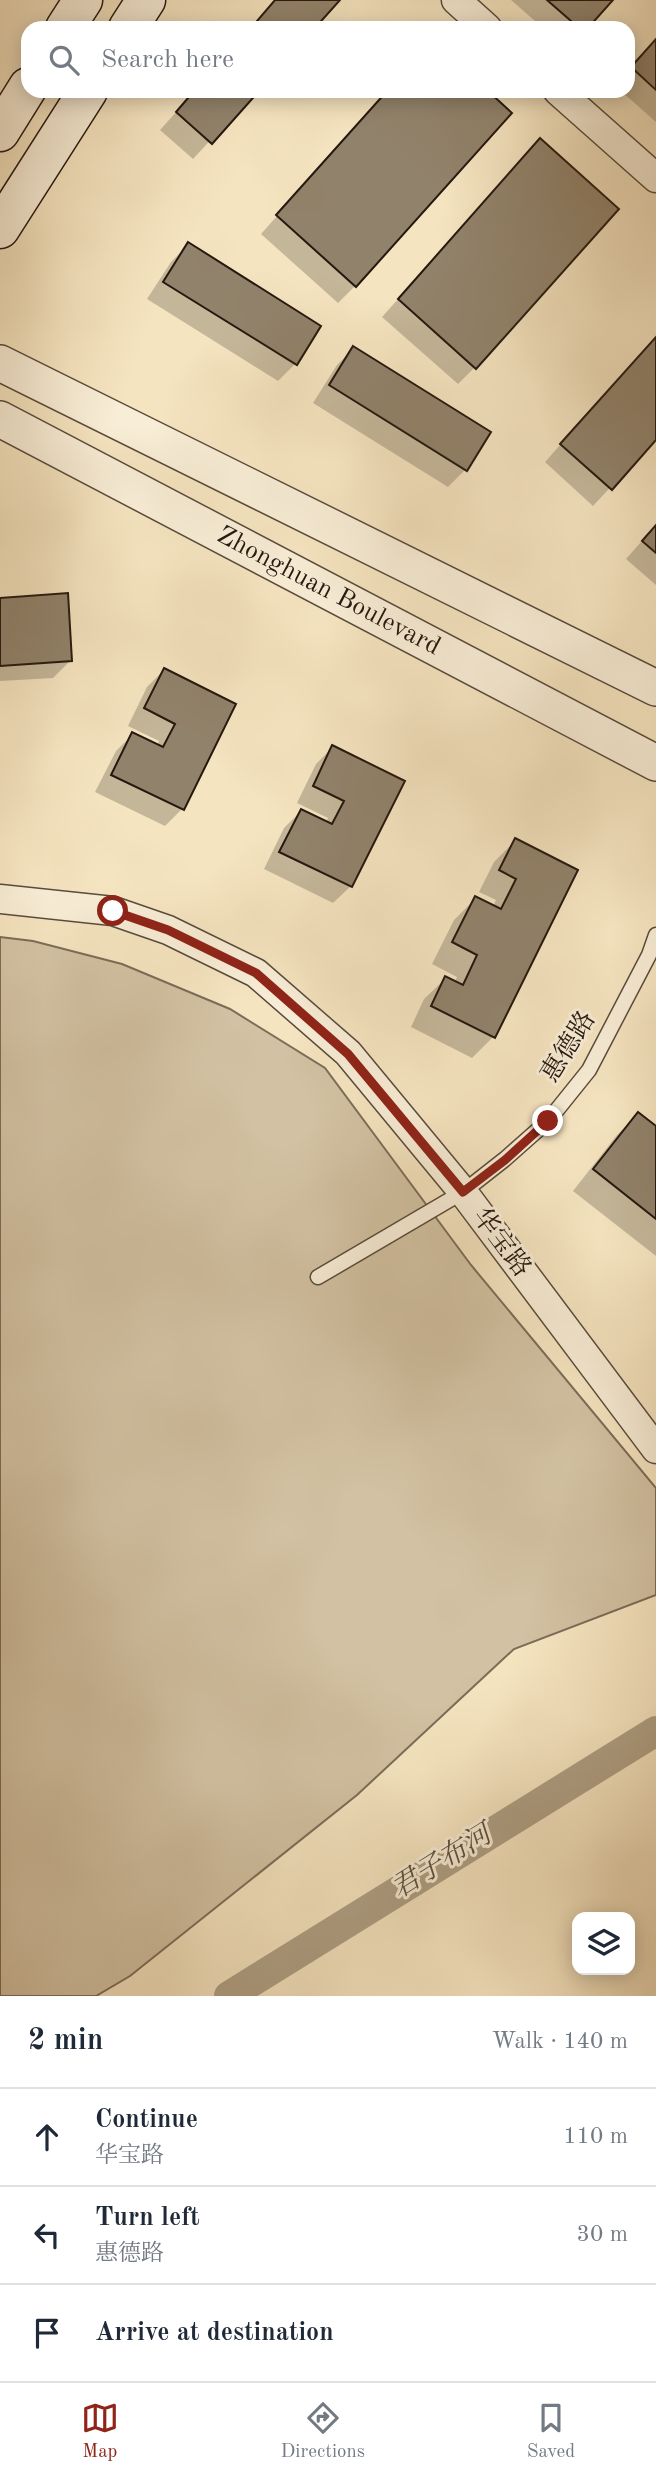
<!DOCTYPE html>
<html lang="en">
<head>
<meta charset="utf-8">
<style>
  :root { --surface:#fff; --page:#f6f6f7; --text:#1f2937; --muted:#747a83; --line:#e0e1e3; --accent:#8f2418 }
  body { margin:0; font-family:"Old Standard TT","Noto Serif SC",serif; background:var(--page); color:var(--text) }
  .controls { position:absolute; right:21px; bottom:21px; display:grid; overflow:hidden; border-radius:14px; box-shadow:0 4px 18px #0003 }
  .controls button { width:63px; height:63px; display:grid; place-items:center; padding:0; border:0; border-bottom:2px solid var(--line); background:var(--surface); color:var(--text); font:35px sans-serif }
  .stop { position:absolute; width:21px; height:21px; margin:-16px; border:5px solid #8f2418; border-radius:50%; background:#fff }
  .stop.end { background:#8f2418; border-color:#fff; box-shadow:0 2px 7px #0008 }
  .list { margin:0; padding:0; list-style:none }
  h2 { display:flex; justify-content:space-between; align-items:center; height:91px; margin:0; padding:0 28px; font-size:30px }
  h2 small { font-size:23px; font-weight:400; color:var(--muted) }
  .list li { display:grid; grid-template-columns:46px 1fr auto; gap:21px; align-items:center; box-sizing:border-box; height:98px; padding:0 28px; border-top:2px solid var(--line) }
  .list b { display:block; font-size:26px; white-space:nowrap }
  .list p { margin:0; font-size:23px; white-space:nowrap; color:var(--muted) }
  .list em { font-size:23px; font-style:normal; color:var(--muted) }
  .icon { flex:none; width:38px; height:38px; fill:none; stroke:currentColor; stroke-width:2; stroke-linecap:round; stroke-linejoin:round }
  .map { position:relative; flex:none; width:656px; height:1996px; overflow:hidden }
  .search { position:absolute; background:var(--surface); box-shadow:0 4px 18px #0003; left:21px; right:21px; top:21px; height:77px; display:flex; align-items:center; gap:18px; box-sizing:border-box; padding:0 24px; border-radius:21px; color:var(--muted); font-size:26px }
  .sheet { height:385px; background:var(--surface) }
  nav { display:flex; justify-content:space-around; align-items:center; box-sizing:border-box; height:98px; border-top:2px solid var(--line); background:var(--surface); font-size:19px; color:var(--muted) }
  nav a { display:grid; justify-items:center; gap:4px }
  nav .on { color:var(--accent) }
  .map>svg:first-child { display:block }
</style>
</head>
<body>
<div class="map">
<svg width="656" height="1996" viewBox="0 0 656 1996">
  <rect width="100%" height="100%" fill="#f5e4c0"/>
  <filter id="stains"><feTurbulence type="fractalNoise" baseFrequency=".00286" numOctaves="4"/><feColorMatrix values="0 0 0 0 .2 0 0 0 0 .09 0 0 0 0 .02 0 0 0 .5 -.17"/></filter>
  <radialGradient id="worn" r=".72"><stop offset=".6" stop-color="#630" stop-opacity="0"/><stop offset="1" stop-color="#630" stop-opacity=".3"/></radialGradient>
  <!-- green -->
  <path fill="#d2c1a2" stroke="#7c6c58" stroke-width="2" d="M0 937 33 941 122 964 230 1009 325 1068 471 1265 656 1488V1595L514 1649 357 1795 130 1976 96 1996H0Z"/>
  <!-- shadow -->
  <g fill="#0003">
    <path d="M511 0H611L586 28H543Z"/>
    <path d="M656 39V122L621 91H628V70Z"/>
    <path d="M195 91H256L193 159 160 130Z"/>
    <path d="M388 91H485L355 286 338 303 261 234Z"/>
    <path d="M524 158 475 367 458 384 382 317Z"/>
    <path d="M188 245 295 364 278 381 147 299 171 262Z"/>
    <path d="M656 337V438L593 506 545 462Z"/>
    <path d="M354 348 488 432 465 470 448 487 313 403 337 365Z"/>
    <path d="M656 525V585L626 559Z"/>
    <path d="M0 599 70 661 53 678 0 681Z"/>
    <path d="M164 670 234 704 182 809 165 826 95 792 116 751 133 734 157 746 159 741 128 726 147 687Z"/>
    <path d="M333 747 402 782 351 886 333 903 264 869 284 828 301 811 326 823 328 818 297 803 316 764Z"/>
    <path d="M515 841 576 871 493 1037 472 1058 411 1027 424 999 446 978 454 983 457 977 432 964 454 920 475 899 493 907 496 900 479 892 494 862Z"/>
    <path d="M638 1114 656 1128V1256L573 1191 617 1135Z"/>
  </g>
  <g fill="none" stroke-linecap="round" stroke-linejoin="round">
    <!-- canal -->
    <path stroke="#ae9f84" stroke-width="30" d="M229 1996 656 1731"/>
  </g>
  <!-- building -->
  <g fill="#91826b" stroke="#25180f" stroke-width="2">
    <path d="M275 0H340L315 28H251Z"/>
    <path d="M547 0H613L588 28H579Z"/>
    <path d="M656 39V90L631 67Z"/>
    <path d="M194 91H259L212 144 176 112Z"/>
    <path d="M387 91H488L512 113 356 287 276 215Z"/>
    <path d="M540 138 619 209 476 369 398 299Z"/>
    <path d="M188 242 321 326 297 365 163 282Z"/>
    <path d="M656 337V440L612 490 560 444Z"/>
    <path d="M353 346 491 432 467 471 329 385Z"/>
    <path d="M656 525V553L642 541Z"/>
    <path d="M68 593 72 661 0 666V598Z"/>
    <path d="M164 668 236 704 184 810 111 775 132 732 163 747 175 724 144 708Z"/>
    <path d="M332 745 405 781 352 887 279 852 301 809 332 824 344 801 313 786Z"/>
    <path d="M515 838 578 870 495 1038 431 1006 445 976 463 985 477 955 452 942 475 896 501 909 516 879 499 870Z"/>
    <path d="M638 1112 656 1126V1219L593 1169Z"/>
  </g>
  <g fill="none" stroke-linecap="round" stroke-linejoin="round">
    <defs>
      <path id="service" d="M318 1277 463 1192 505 1159 548 1121 589 1070 649 955 656 935"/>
      <g id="minor">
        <path d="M456 0 487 28"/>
        <path d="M558 91 656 178"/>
        <path d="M0 899 113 911 168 930 256 973 348 1053 463 1192 656 1449"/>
      </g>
      <g id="tertiary">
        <path d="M0 363 656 688"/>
        <path id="s1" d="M0 419 656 763"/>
      </g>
      <g id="secondary">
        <path d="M65 28 83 0"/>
        <path d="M128 28 146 0"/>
        <path d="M0 132 28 87"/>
        <path d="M0 229 88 91"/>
      </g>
    </defs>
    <!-- service casing -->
    <use href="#service" stroke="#594b3b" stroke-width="17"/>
    <!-- minor casing -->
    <use href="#minor" stroke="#594b3b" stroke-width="31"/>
    <!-- tertiary casing -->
    <use href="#tertiary" stroke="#594b3b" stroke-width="38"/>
    <!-- secondary casing -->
    <use href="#secondary" stroke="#25180f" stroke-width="41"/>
    <!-- service -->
    <use href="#service" stroke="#f8edd6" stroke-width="14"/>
    <!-- minor -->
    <use href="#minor" stroke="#f8edd6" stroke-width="28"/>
    <!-- tertiary -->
    <use href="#tertiary" stroke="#f8edd6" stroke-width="35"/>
    <!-- secondary -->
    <use href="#secondary" stroke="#f8edd6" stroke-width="38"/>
  </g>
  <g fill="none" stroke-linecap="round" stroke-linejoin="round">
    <!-- route -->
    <path stroke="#8f2418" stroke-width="9" d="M113 911 168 930 256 973 348 1054 463 1192 505 1160 548 1121"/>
  </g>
  <g text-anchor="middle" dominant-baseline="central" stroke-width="6" stroke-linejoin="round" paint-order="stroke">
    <!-- street labels -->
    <g font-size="26" fill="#25180f" stroke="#f8edd6">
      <text stroke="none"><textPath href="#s1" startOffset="371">Zhonghuan Boulevard</textPath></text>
      <text transform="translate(569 1047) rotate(-58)">惠德路</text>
      <text transform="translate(501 1243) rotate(53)">华宝路</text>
    </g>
    <!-- water labels -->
    <g font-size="28" font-style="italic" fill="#5c4e3e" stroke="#f8edd6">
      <text transform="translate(442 1863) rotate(-32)">君子布河</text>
    </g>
  </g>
  <rect width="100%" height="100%" filter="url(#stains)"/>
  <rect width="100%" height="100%" fill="url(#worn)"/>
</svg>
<div class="controls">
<button><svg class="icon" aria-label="layers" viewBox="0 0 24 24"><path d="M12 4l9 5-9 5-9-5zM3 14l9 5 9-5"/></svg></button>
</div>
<div class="stop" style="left:113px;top:911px"></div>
<div class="stop end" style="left:548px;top:1121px"></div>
<div class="search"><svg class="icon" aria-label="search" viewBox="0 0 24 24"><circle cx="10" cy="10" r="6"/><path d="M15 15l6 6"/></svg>Search here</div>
</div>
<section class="sheet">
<h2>2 min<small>Walk · 140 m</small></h2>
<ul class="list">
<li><svg class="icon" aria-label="ahead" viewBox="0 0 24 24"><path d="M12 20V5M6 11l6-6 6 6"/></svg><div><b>Continue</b><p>华宝路</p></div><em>110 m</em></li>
<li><svg class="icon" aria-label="left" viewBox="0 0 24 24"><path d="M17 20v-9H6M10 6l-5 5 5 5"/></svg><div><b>Turn left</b><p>惠德路</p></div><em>30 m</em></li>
<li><svg class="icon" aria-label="arrive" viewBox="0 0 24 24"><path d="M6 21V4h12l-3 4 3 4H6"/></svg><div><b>Arrive at destination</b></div></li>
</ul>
</section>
<nav>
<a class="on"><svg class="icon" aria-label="map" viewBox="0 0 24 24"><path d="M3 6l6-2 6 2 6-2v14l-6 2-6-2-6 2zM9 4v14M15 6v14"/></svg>Map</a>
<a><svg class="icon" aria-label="directions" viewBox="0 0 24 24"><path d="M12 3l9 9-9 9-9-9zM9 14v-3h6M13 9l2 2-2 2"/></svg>Directions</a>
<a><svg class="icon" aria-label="saved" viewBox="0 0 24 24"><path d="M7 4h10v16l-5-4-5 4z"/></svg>Saved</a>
</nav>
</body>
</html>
